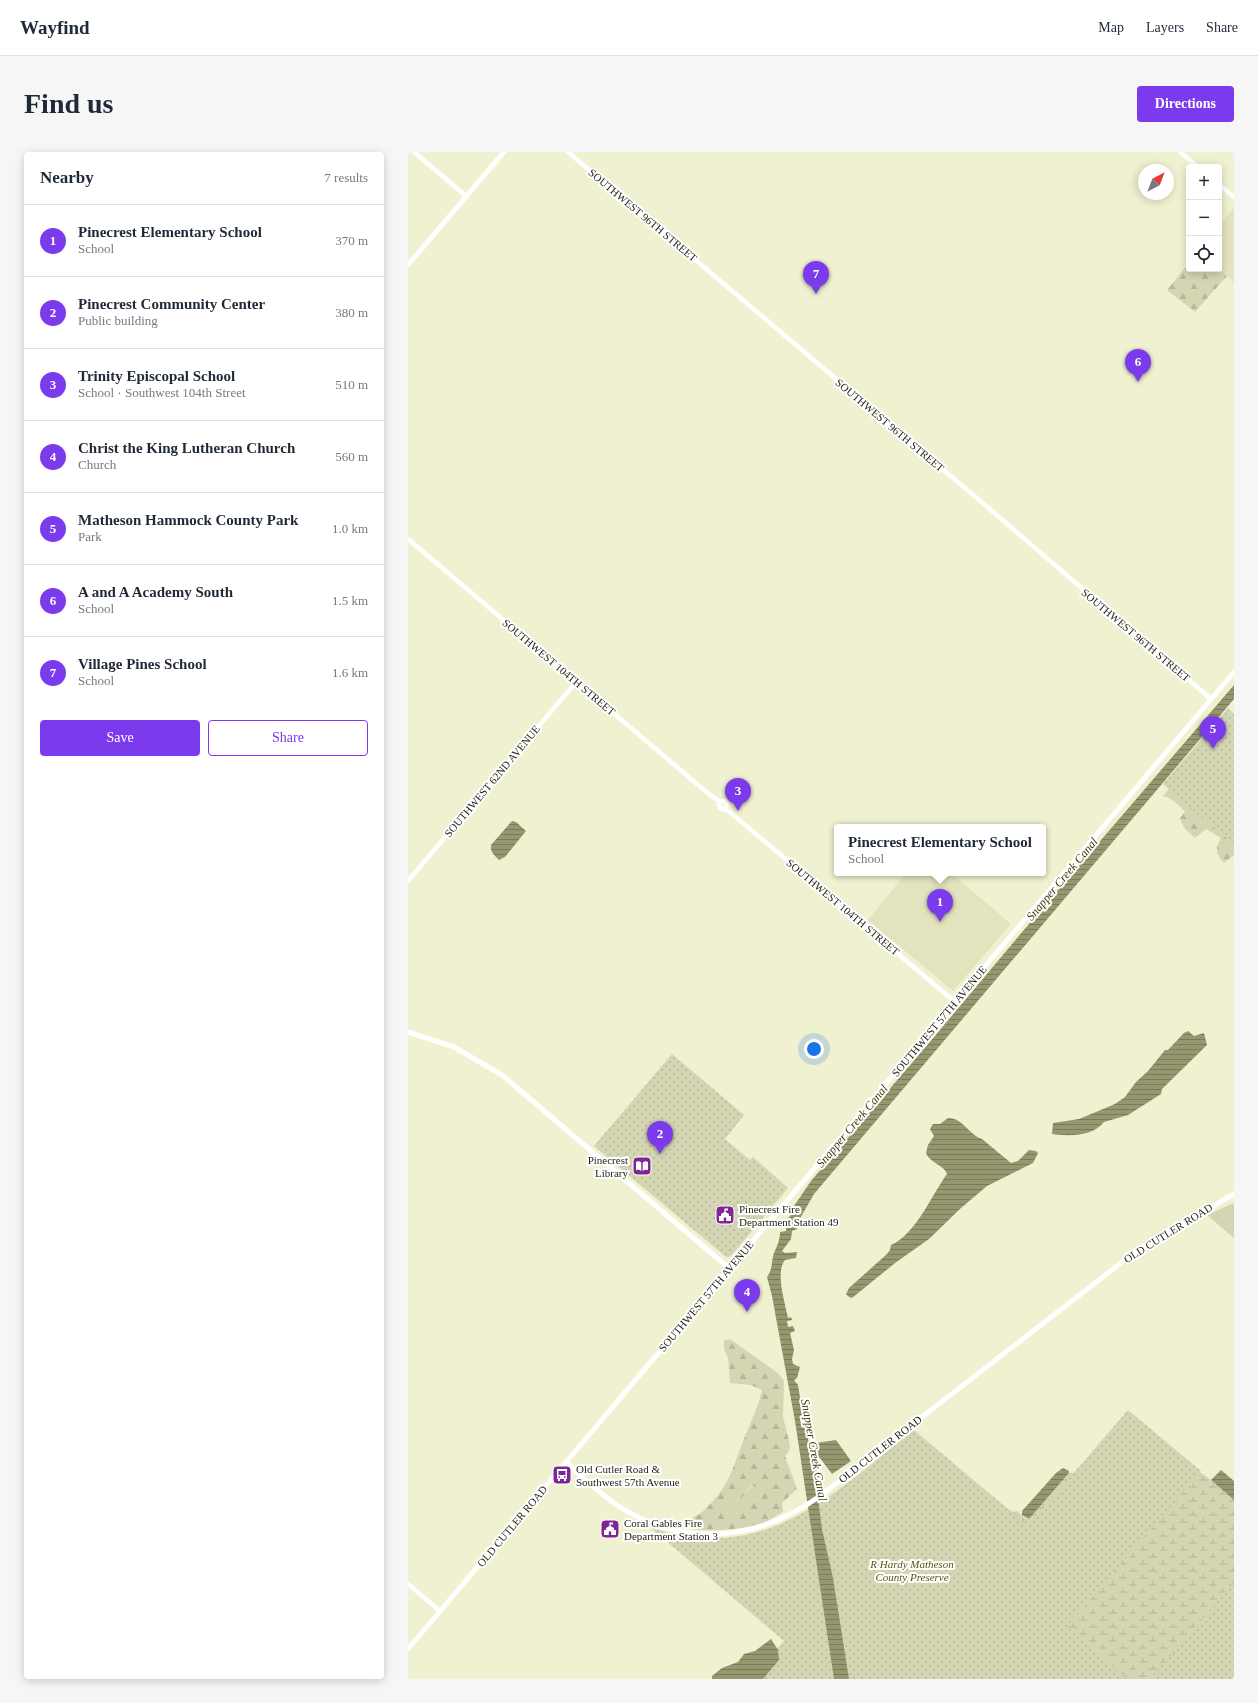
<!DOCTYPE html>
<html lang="en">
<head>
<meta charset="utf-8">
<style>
  :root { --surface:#fff; --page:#f6f6f7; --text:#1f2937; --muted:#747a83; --line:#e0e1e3; --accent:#7c3aed }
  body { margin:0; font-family:"Times New Roman",serif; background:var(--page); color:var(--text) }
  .controls { position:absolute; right:12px; top:12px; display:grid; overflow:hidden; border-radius:4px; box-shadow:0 2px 10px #0003 }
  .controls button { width:36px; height:36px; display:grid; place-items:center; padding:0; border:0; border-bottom:1px solid var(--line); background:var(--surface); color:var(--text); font:20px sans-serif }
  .compass { position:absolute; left:730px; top:12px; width:36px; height:36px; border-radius:50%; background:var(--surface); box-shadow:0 2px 10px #0003; rotate:42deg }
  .you { position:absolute; left:406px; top:897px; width:14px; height:14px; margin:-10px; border:3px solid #fff; border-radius:50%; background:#1a73e8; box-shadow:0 0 0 6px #1a73e833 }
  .badge { display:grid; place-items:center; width:26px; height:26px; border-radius:50%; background:var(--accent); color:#fff; font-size:13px; font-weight:700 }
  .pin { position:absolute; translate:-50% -33px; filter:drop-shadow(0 1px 2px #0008) }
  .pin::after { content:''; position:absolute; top:21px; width:14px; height:12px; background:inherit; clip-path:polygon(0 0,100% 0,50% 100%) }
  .popup { position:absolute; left:426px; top:672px; width:212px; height:52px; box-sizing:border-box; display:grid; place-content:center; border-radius:4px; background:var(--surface); filter:drop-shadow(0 1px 3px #0005); font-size:13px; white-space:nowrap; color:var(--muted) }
  .popup b { font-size:15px; color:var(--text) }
  .popup::after { content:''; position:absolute; left:50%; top:100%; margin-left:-8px; border:8px solid transparent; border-top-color:var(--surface) }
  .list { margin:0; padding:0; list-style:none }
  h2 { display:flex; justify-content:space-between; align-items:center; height:52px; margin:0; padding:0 16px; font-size:17px }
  h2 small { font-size:13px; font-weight:400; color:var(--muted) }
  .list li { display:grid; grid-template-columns:26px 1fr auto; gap:12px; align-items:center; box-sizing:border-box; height:72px; padding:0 16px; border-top:1px solid var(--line) }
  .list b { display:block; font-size:15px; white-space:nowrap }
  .list p { margin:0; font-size:13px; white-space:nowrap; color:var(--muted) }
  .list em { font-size:13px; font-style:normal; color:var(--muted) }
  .actions { display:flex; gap:8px; padding:12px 16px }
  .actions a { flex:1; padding:9px 0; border:1px solid var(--accent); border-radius:4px; text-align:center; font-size:14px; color:var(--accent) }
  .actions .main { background:var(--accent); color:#fff }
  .icon { flex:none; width:22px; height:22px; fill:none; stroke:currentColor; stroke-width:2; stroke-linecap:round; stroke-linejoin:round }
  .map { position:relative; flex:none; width:826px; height:1527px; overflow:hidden; border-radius:4px }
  header { display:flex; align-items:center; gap:24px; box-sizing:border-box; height:56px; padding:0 20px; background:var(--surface); border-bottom:1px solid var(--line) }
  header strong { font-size:19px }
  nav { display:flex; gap:22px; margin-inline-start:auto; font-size:14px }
  .intro { display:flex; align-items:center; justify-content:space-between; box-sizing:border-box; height:96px; padding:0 24px }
  h1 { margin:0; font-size:28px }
  .button { padding:10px 18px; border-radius:4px; background:var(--accent); color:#fff; font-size:14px; font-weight:700 }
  main { display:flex; gap:24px; padding:0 24px }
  aside { flex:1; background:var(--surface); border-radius:4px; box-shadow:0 2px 10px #0003 }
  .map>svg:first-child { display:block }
</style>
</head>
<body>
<header>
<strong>Wayfind</strong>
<nav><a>Map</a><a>Layers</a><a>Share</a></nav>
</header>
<div class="intro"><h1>Find us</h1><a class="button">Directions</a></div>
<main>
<aside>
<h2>Nearby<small>7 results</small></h2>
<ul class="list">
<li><span class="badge">1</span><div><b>Pinecrest Elementary School</b><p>School</p></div><em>370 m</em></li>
<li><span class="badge">2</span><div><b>Pinecrest Community Center</b><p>Public building</p></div><em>380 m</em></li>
<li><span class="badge">3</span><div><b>Trinity Episcopal School</b><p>School · Southwest 104th Street</p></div><em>510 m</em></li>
<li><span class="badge">4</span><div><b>Christ the King Lutheran Church</b><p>Church</p></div><em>560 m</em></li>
<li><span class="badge">5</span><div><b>Matheson Hammock County Park</b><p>Park</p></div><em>1.0 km</em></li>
<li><span class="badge">6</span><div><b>A and A Academy South</b><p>School</p></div><em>1.5 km</em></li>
<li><span class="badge">7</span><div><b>Village Pines School</b><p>School</p></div><em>1.6 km</em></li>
</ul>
<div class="actions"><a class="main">Save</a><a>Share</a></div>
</aside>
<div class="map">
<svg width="826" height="1527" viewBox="0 0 826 1527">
  <defs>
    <pattern id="forest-firs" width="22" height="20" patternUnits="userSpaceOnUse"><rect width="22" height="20" fill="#d4d5b2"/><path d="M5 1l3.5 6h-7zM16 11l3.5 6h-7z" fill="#b6b798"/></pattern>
    <pattern id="wetland-marsh" width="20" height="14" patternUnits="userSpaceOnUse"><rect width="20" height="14" fill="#d4d5b2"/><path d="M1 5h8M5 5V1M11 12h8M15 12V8" fill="none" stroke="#b6b798"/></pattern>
    <pattern id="park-dots" width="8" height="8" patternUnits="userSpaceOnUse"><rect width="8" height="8" fill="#d4d5b2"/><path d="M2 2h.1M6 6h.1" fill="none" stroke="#b6b798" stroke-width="1.8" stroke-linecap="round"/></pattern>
    <pattern id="water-rules" width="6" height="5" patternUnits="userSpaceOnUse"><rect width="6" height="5" fill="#96976e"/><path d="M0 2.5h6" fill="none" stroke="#7a7b5a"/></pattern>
  </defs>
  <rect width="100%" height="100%" fill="#f0f1d0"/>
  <!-- built -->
  <g fill="#e3e4bd">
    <path d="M826 56V130L810 117 811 74Z"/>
    <path d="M498 721H543L603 772 545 839 460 768Z"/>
  </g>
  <!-- green -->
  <g fill="#d4d5b2">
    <path d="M826 1051V1086L799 1063Z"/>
    <path d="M345 1333 353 1338 352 1347 343 1350 325 1363 320 1362 318 1354 325 1348 333 1346Z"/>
  </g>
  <!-- forest -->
  <g fill="url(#forest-firs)" fill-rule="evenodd">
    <path d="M781 111V117H810L819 124 787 160 759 138Z"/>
    <path d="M768 629 826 679V703L816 711C807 700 807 698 813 686L798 677 787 686 776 676 772 666 777 660C771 653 764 646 755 644Z"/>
    <path d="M322 1187 371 1222 376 1229 375 1265 382 1293 381 1299 377 1304 389 1337 374 1351 375 1360C369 1363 362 1368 356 1371 337 1377 289 1383 272 1373 276 1366 283 1367 290 1363 296 1359 301 1353 306 1348 323 1329 327 1309 336 1287 342 1271 350 1256 354 1238L343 1233 322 1231 320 1206 316 1197V1188ZM344 1333 353 1338 352 1347 343 1350 325 1363 320 1362 319 1354 325 1348 333 1346Z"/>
  </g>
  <!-- wetland -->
  <path fill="url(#wetland-marsh)" d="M778 1310 803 1328 826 1348V1527H451L582 1344 605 1360 609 1359 617 1366 621 1367 661 1321 670 1322Z"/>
  <!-- park -->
  <g fill="url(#park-dots)">
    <path d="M820 556 826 562V693L755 632Z"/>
    <path d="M264 902 336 963 317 987 342 1008 345 1005 380 1036 322 1105H318L186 994Z"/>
    <path d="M720 1258 793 1319 659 1474 719 1527H343L376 1489 243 1376C358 1413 423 1343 506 1278L620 1374Z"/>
    <path d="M826 1431V1527H742Z"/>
  </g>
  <!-- water -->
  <g fill="url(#water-rules)">
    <path d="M826 533V547L406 1042 390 1070 389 1077 384 1079 383 1087 374 1099 377 1101 389 1100 388 1106 377 1108C367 1120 377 1151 380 1166L383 1165 384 1168 379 1169 380 1175 385 1174 387 1179 382 1181 386 1198 384 1207 385 1212 392 1215 389 1226 386 1228 390 1233 395 1264H400V1268L396 1269 401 1292 428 1288 443 1309 424 1322 412 1306 403 1307 405 1318 410 1319 413 1332 409 1338 414 1377 425 1426 441 1527H426L387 1269 364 1144 359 1125C365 1117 363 1110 366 1101 369 1094 372 1088 372 1080L378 1079 380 1066 383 1063 386 1054 403 1029 526 885 615 779Z"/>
    <path d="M104 669 108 670 118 679 97 705 91 708C86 703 82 700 83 693Z"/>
    <path d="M780 879 786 884 796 881 799 893 754 937 753 942 720 963 696 970C684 985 661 984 644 982L645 971 671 967 707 952 717 945 728 930 740 919 757 898H760L776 881Z"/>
    <path d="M540 966C555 966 561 983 574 987L603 1011 610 1009 621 998 628 999 630 1001 625 1011 579 1034 553 1056 521 1087 487 1111 444 1146 441 1145 438 1142 441 1136 479 1102 482 1098 483 1093C508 1082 523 1044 539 1022 536 1013 522 1011 518 1001L520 993 526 984 522 977 525 972H532Z"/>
    <path d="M655 1316 661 1319V1321L621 1367 614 1363V1359L648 1321Z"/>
    <path d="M813 1318 826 1329V1348L803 1328Z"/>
    <path d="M363 1487 370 1498 371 1508 355 1527H304V1524L314 1516 330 1510 336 1502 347 1499Z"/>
  </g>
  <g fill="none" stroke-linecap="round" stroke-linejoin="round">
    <!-- tertiary -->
    <g stroke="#fff" stroke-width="4.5">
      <path d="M6 0 58 44"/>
      <path d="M160 0 570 347 803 547"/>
      <path d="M772 0 790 15"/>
      <path d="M811 33 826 45"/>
      <path d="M0 387 302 643 313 650"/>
      <circle cx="315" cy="653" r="4"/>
      <path d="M315 656 323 661 547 850"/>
      <path d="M0 729 168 530"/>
      <path d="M0 1432 32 1459"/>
    </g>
    <!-- secondary -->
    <g stroke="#fff" stroke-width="5">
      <path d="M0 113 96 0"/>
      <path d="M0 880 46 895 94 923 322 1117"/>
      <path d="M158 1311C176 1326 193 1343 212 1355 279 1397 350 1388 412 1344L731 1097 826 1042"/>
      <path d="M0 1497 826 520"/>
    </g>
  </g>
  <!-- icons -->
  <defs>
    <symbol id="library-square" viewBox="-11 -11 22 22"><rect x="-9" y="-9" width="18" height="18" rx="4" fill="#7e2694" stroke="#fff"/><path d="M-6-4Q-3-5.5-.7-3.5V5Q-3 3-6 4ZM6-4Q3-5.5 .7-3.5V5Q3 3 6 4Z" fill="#fff"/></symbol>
    <symbol id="civic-square" viewBox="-11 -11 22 22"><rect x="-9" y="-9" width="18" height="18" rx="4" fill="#7e2694" stroke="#fff"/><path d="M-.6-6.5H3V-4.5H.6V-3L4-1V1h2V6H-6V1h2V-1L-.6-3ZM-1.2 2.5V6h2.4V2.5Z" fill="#fff"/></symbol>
    <symbol id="bus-square" viewBox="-11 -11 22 22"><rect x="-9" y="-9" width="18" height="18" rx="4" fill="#7e2694" stroke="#fff"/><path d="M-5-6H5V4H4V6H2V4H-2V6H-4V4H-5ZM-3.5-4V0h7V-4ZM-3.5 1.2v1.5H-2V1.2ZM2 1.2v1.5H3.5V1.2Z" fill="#fff"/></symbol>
  </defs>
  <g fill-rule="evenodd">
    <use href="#library-square" x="223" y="1003" width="22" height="22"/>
    <use href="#civic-square" x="306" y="1052" width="22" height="22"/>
    <use href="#bus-square" x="143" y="1312" width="22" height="22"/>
    <use href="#civic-square" x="191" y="1366" width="22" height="22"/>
  </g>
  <g text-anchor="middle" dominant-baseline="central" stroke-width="4" stroke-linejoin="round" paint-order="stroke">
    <!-- street labels -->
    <g font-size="11" fill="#26261a" stroke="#fff">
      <text transform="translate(235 63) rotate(40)">SOUTHWEST 96TH STREET</text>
      <text transform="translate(482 273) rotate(40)">SOUTHWEST 96TH STREET</text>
      <text transform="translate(728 483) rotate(40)">SOUTHWEST 96TH STREET</text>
      <text transform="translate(151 515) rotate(40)">SOUTHWEST 104TH STREET</text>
      <text transform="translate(84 629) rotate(-50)">SOUTHWEST 62ND AVENUE</text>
      <text transform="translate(435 755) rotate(40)">SOUTHWEST 104TH STREET</text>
      <text transform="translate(531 869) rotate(-50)">SOUTHWEST 57TH AVENUE</text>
      <text transform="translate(760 1081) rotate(-32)">OLD CUTLER ROAD</text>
      <text transform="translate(298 1144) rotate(-50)">SOUTHWEST 57TH AVENUE</text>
      <text transform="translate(472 1297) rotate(-38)">OLD CUTLER ROAD</text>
      <text transform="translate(104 1374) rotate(-50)">OLD CUTLER ROAD</text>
    </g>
    <!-- poi labels -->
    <g font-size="11" fill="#26261a" stroke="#fff" text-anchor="start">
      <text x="220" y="1008" text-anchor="end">Pinecrest<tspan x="220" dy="13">Library</tspan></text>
      <text x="331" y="1057">Pinecrest Fire<tspan x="331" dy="13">Department Station 49</tspan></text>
      <text x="168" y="1317">Old Cutler Road &amp;<tspan x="168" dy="13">Southwest 57th Avenue</tspan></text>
      <text x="216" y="1371">Coral Gables Fire<tspan x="216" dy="13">Department Station 3</tspan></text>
    </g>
    <!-- park labels -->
    <g font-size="11" font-style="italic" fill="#575611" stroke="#fff">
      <text x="504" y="1412">R Hardy Matheson<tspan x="504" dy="13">County Preserve</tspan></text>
    </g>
    <!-- water labels -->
    <g font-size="12" font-style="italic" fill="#3b3a05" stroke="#fff">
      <text transform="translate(654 727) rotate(-50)">Snapper Creek Canal</text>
      <text transform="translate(444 974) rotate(-50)">Snapper Creek Canal</text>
      <text transform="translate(406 1298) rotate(80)">Snapper Creek Canal</text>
    </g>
  </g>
</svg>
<div class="controls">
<button>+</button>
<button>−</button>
<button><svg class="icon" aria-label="locate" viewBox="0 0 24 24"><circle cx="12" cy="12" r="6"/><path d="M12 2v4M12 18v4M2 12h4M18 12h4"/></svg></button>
</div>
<svg class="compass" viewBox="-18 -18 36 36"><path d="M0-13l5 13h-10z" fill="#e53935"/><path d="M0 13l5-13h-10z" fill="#747a83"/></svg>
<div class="you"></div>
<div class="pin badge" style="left:532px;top:770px">1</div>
<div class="popup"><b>Pinecrest Elementary School</b>School</div>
<div class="pin badge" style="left:252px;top:1002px">2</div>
<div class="pin badge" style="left:330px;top:659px">3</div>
<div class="pin badge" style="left:339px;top:1160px">4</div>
<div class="pin badge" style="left:805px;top:597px">5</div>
<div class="pin badge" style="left:730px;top:230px">6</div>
<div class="pin badge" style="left:408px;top:142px">7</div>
</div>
</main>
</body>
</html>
